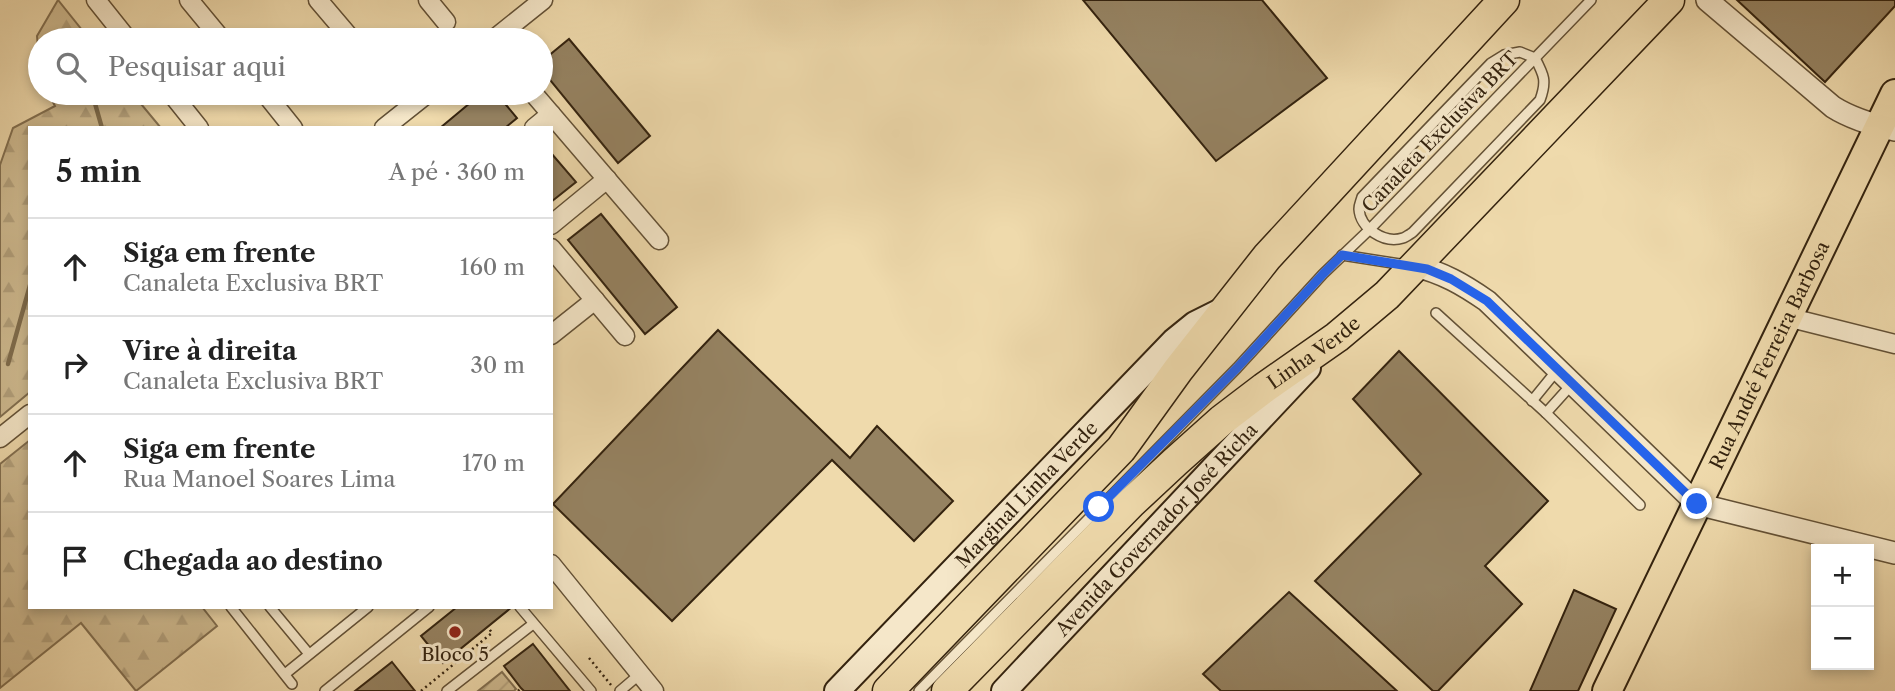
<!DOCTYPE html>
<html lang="pt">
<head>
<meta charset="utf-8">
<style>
  :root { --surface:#fff; --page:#f2f2f2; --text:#222; --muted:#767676; --line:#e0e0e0 }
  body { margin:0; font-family:"Libre Caslon Text",serif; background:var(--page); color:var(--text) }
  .controls { position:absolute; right:21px; bottom:21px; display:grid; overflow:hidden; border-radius:0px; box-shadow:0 4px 10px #0003 }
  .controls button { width:63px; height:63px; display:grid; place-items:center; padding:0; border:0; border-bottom:2px solid var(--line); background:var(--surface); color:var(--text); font:35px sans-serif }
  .stop { position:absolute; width:21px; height:21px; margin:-16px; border:5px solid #2563eb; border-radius:50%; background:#fff }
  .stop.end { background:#2563eb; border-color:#fff; box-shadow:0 2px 7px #0008 }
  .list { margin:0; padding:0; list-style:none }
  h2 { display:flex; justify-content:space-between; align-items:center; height:91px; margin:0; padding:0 28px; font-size:30px }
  h2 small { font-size:23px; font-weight:400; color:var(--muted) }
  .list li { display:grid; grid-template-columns:46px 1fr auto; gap:21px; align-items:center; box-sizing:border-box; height:98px; padding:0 28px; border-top:2px solid var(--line) }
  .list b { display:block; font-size:26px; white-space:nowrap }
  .list p { margin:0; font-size:23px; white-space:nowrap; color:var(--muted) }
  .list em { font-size:23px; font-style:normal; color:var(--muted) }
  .icon { flex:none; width:38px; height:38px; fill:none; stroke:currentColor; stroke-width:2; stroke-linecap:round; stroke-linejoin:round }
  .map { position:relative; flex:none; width:1895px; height:691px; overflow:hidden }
  .search { position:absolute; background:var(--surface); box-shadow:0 4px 10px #0003; left:28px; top:28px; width:525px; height:77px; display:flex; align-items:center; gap:18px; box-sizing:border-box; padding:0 24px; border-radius:38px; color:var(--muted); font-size:26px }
  .panel { position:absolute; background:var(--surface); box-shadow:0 4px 10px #0003; left:28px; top:126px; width:525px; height:483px; border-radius:0px }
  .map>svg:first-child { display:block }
</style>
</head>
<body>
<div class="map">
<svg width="1895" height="691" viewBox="0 0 1895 691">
  <defs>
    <pattern id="forest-firs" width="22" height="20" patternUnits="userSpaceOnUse" patternTransform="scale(1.75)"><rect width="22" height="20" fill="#cfbb91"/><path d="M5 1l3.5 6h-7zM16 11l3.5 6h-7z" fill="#b2a07c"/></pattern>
    <pattern id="garden-furrows" width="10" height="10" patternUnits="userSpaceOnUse" patternTransform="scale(1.75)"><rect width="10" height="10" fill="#cfbb91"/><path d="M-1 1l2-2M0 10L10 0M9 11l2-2" fill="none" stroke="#b2a07c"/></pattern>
  </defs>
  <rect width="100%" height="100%" fill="#efdaac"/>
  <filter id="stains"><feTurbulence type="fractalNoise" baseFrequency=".00286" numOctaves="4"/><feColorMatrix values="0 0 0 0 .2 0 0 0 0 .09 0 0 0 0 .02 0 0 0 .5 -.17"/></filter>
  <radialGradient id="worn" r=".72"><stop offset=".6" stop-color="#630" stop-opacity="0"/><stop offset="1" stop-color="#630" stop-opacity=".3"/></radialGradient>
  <!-- forest -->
  <g fill="url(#forest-firs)" stroke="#826f50" stroke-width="2">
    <path d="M58 0 90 40H40V73L37 36Z"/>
    <path d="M48 93H132L161 128H30V392L0 417V165L13 128 55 106Z"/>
    <path d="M30 440V607H202L217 626 136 691 81 623 0 688V464Z"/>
  </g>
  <!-- garden -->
  <path fill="url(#garden-furrows)" stroke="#826f50" stroke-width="2" d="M502 672 516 689 514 691H478Z"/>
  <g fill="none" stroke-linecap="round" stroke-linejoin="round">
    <!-- stream -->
    <g stroke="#7e6c4d" stroke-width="4.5">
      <path d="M92 93 102 128"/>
      <path d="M8 364 30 285"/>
    </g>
  </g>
  <!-- building -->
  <g fill="#958261" stroke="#34230f" stroke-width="2">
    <path d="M1083 0H1262L1327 78 1216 161Z"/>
    <path d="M1737 0H1895V6L1825 82Z"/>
    <path d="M569 39 650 136 618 163 541 69V62Z"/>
    <path d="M482 93H496L517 118 505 128H440Z"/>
    <path d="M551 153 576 182 551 202Z"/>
    <path d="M601 214 677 307 645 334 568 240Z"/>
    <path d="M718 330 850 458 877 426 953 501 914 541 832 460 672 621 553 504Z"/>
    <path d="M1399 351 1548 501 1485 566 1522 604 1438 691H1433L1315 581 1421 474 1353 399Z"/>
    <path d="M1574 590 1616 609 1578 691H1530Z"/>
    <path d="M1289 592 1397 691H1221L1203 674Z"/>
    <path d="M457 607H512L443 663 421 636Z"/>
    <path d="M533 644 570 691H524L521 688 504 666Z"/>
    <path d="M392 662 415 691H355Z"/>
  </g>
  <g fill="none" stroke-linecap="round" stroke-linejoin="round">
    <defs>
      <g id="service">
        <path d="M1520 52 1535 58C1544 75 1547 81 1540 100L1413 232C1412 233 1404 238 1403 238 1384 244 1360 228 1359 209 1359 205 1361 201 1362 197L1491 63 1504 55Z"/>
        <path d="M1342 255 1406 265"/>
        <path d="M1436 313 1546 413 1640 505"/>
        <path d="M1532 401 1558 369"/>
        <path d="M1546 413 1573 383"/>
        <path d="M231 607 292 684"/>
        <path d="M270 607 309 654"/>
        <path d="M520 607 591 691"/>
        <path d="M285 674 368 607"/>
        <path d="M325 691 429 607"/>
        <path d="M447 691 533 624"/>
        <path d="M620 691 640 674"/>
        <path d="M919 691 1237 368 1323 274 1369 230 1591 0"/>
      </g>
      <g id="minor">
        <path d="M96 0 128 40"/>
        <path d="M189 0 222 40"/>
        <path d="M318 0 352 40"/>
        <path d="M428 0 446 22"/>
        <path d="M493 40 543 0"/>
        <path d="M171 93 199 128"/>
        <path d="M265 93 293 128"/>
        <path d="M533 93 659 240"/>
        <path d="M384 128 428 93"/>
        <path d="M534 128 551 114"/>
        <path d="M551 225 607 179"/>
        <path d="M551 248 625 336"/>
        <path d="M1787 317 1895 344"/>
        <path d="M551 335 595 300"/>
        <path d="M0 438 30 414"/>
        <path d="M551 564 654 691"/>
      </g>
      <g id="tertiary">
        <path d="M1707 0 1833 107C1852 119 1873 125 1895 130"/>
        <path d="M1414 266C1442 272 1464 285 1487 301L1697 504 1895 553"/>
      </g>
      <g id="secondary">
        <path id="s1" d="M837 691 1174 341 1195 324 1225 309"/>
        <path id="s2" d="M1004 691 1308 368"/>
      </g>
      <g id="primary">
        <path id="s3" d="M1607 691 1895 94"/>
      </g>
      <g id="trunk">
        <path d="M888 691 1121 449 1178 370 1267 257 1504 0"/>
        <path id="s4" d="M947 691 1131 503 1175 462 1222 420 1264 388 1337 337 1387 295 1669 0"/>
      </g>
    </defs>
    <!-- service casing -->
    <use href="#service" stroke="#635136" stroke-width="12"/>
    <!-- minor casing -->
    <use href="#minor" stroke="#635136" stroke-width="21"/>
    <!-- tertiary casing -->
    <use href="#tertiary" stroke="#635136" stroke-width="24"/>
    <!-- secondary casing -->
    <use href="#secondary" stroke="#34230f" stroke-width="28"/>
    <!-- primary casing -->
    <use href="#primary" stroke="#34230f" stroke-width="32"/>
    <!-- trunk casing -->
    <use href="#trunk" stroke="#34230f" stroke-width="33"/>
    <!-- path -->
    <g stroke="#34230f" stroke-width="2.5" stroke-dasharray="2 3.5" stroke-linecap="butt">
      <path d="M458 651 463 657"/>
      <path d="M589 658 611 685"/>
      <path d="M421 691 492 633 488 627"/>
      <path d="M518 691 521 688"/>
    </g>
    <!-- service -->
    <use href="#service" stroke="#f5e7c9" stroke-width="9"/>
    <!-- minor -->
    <use href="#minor" stroke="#f5e7c9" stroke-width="18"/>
    <!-- tertiary -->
    <use href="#tertiary" stroke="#f5e7c9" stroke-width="21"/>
    <!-- secondary -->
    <use href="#secondary" stroke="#f5e7c9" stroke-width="24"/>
    <!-- primary -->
    <use href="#primary" stroke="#efdaac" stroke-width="28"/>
    <!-- trunk -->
    <use href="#trunk" stroke="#efdaac" stroke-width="30"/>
  </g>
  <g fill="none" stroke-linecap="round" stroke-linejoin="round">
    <!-- route -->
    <path stroke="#2563eb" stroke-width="9" d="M1099 507 1237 368 1323 274 1342 255 1427 269 1451 279 1487 301 1697 504"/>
  </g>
  <!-- markers -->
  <circle fill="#8f2418" stroke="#f5e7c9" stroke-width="2.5" cx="455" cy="632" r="7"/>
  <g text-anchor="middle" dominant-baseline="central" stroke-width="6" stroke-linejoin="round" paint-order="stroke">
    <!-- street labels -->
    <g font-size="19" fill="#34230f" stroke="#f5e7c9">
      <text transform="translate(1440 132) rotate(-46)">Canaleta Exclusiva BRT</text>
      <text stroke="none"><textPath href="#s4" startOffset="500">Linha Verde</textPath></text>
      <text stroke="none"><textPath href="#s3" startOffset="373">Rua André Ferreira Barbosa</textPath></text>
      <text stroke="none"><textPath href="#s1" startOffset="273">Marginal Linha Verde</textPath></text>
      <text stroke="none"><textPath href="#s2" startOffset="222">Avenida Governador José Richa</textPath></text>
    </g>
    <!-- poi labels -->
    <g font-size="19" fill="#34230f" stroke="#f5e7c9">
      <text x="455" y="654">Bloco 5</text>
    </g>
  </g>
  <rect width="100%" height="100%" filter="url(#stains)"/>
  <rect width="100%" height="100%" fill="url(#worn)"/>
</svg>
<div class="controls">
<button>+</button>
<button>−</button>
</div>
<div class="stop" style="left:1099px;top:507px"></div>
<div class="stop end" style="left:1697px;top:504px"></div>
<div class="search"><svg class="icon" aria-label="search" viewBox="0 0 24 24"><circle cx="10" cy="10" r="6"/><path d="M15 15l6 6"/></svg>Pesquisar aqui</div>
<section class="panel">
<h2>5 min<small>A pé · 360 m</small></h2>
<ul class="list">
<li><svg class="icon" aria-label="ahead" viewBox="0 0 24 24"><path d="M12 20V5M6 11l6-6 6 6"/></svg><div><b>Siga em frente</b><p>Canaleta Exclusiva BRT</p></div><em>160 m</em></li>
<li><svg class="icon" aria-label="right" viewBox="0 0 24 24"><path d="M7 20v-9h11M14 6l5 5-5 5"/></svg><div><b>Vire à direita</b><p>Canaleta Exclusiva BRT</p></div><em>30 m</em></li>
<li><svg class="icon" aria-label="ahead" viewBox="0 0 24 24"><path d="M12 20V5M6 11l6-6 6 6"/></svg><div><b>Siga em frente</b><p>Rua Manoel Soares Lima</p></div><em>170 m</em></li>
<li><svg class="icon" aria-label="arrive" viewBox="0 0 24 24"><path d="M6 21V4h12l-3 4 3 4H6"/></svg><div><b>Chegada ao destino</b></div></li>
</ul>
</section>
</div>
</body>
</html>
